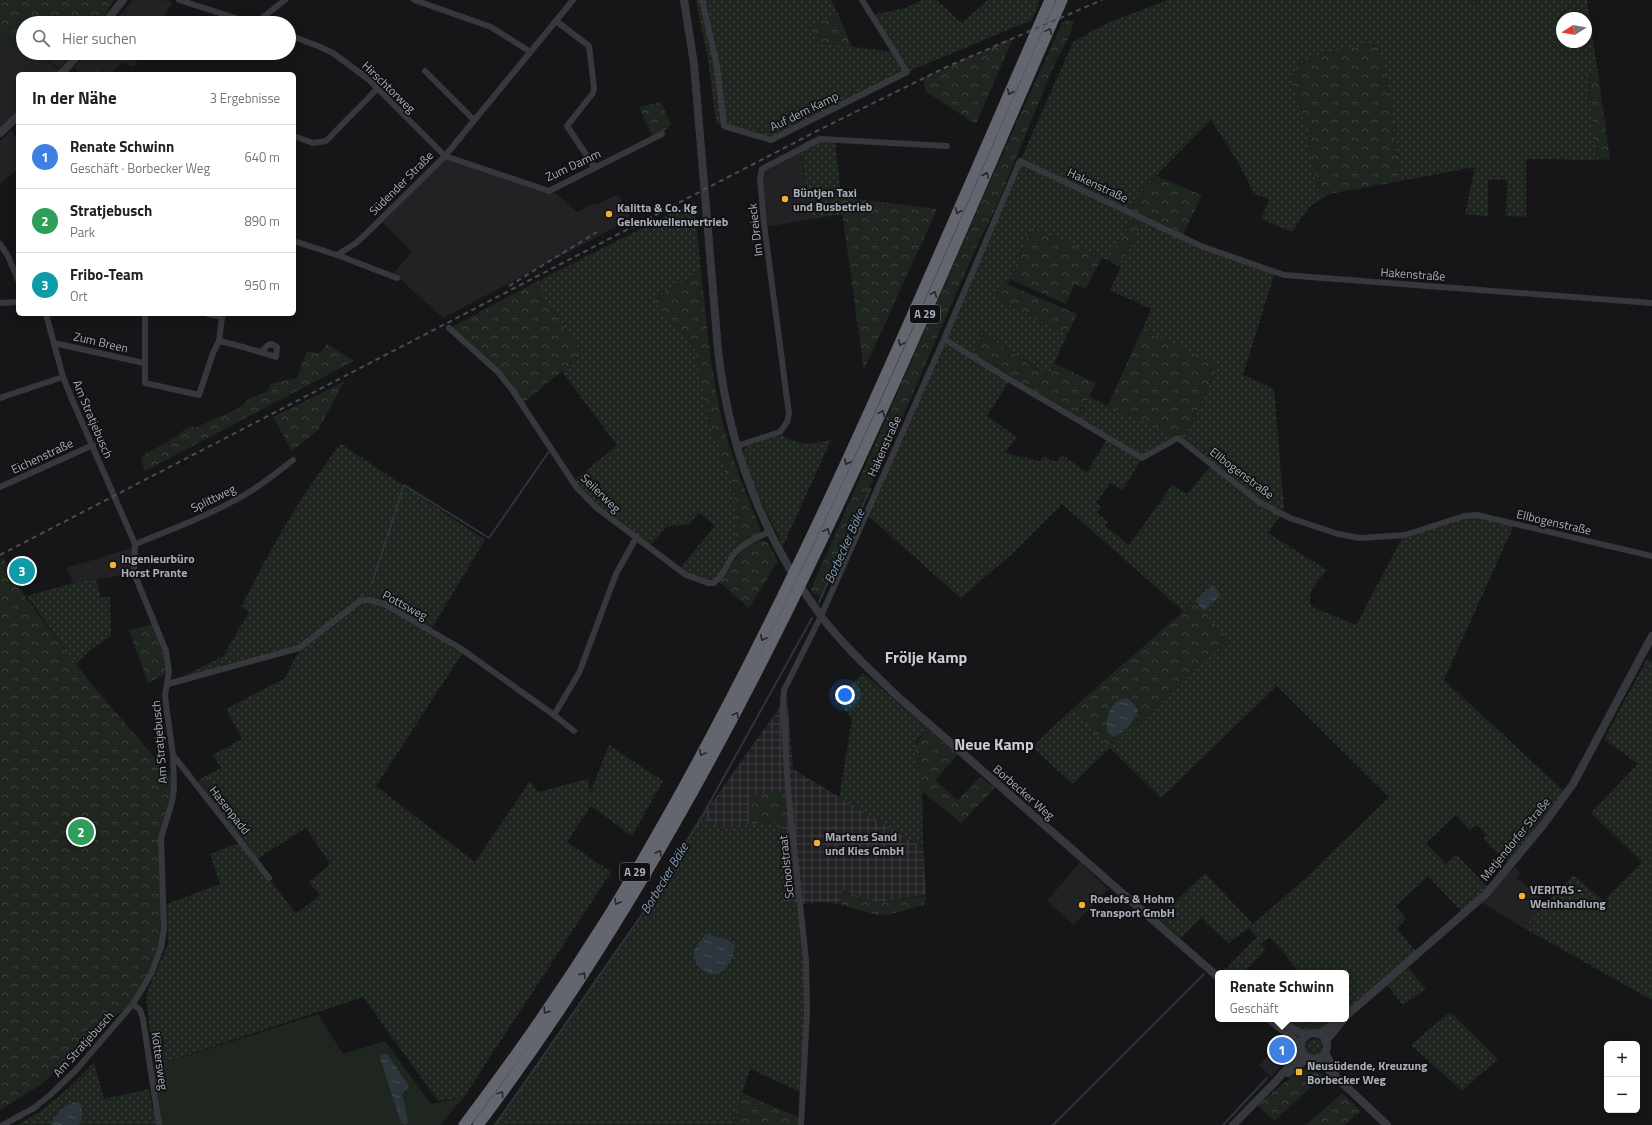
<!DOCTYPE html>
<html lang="de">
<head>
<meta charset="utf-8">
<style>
  :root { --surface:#fff; --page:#f2f2f2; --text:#202124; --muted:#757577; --line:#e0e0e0; --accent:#1a73e8 }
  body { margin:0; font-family:"Titillium Web",sans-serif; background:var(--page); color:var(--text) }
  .controls { position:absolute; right:12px; bottom:12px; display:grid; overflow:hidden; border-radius:6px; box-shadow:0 2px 10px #0003 }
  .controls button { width:36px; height:36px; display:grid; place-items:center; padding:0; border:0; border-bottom:1px solid var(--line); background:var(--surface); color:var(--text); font:20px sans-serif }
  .compass { position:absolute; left:1556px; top:12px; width:36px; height:36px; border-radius:50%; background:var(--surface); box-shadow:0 2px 10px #0003; rotate:259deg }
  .you { position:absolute; left:845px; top:695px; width:14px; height:14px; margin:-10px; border:3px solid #fff; border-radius:50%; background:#1a73e8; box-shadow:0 0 0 6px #1a73e833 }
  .badge { display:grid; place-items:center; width:26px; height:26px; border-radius:50%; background:var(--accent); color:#fff; font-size:13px; font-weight:700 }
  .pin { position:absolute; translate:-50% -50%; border:2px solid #fff; box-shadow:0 1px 4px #0006 }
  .popup { position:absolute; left:1215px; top:970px; width:134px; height:52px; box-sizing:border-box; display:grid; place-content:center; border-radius:6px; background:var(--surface); filter:drop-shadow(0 1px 3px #0005); font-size:13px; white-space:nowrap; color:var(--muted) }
  .popup b { font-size:15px; color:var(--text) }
  .popup::after { content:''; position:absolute; left:50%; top:100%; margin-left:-8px; border:8px solid transparent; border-top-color:var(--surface) }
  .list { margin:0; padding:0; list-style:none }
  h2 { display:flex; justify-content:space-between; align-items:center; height:52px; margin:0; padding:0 16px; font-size:17px }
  h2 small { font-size:13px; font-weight:400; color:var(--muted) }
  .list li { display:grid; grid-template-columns:26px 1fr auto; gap:12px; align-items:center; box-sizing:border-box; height:64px; padding:0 16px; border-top:1px solid var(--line) }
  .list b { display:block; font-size:15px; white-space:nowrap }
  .list p { margin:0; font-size:13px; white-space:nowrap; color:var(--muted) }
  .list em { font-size:13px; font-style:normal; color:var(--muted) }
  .icon { flex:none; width:22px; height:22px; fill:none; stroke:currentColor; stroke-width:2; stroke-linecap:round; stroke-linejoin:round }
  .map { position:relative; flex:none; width:1652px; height:1125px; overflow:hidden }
  .search { position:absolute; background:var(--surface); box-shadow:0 2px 10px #0003; left:16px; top:16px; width:280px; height:44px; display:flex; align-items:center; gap:10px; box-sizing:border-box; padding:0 14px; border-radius:22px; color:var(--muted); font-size:15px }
  .panel { position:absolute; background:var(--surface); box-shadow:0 2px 10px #0003; left:16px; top:72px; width:280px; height:244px; border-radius:6px }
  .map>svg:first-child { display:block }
</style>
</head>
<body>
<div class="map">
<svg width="1652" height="1125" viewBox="0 0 1652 1125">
  <defs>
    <pattern id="industrial-grid" width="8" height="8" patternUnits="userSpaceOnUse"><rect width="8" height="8" fill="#222225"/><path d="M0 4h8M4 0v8" fill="none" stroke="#3f3f43"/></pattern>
    <pattern id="grass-dots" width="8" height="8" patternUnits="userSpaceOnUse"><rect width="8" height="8" fill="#1e261f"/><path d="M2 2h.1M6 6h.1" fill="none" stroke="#3c433d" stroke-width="1.8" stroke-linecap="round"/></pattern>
    <pattern id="forest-crowns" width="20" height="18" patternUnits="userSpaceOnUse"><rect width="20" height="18" fill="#1e261f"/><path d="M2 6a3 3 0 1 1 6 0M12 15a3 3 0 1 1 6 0" fill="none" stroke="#3c433d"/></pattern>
    <pattern id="water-ripples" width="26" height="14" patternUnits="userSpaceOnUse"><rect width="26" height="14" fill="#2c353c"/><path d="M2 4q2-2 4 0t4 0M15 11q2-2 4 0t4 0" fill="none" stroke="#485056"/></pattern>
  </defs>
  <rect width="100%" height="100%" fill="#161618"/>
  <!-- built -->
  <g fill="#222225">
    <path d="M133 0H162L173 2 160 23H113Z"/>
    <path d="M0 35 23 45V53H35L62 71 59 74H18V113L0 129Z"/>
    <path d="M88 53H142L134 67 122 62 111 74H108L103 70 100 74H82L74 68Z"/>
    <path d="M11 130 18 141V169L0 184V141Z"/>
    <path d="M800 147 811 219 767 227 762 166Z"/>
    <path d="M445 156 549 191 557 194 577 212 595 203 596 205 618 194 631 219 443 318 398 277 392 275 412 252 380 220Z"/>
    <path d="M135 547 134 573 74 583 66 568Z"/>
    <path d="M1080 862 1108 889 1074 925 1047 901Z"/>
    <path d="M1514 867 1521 873 1517 878 1547 903 1524 928 1483 903Z"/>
    <path d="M1283 1041 1290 1049V1056L1271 1077 1259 1065Z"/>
  </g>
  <!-- industrial -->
  <path fill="url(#industrial-grid)" d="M787 697 793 769 923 848 926 895 877 902 843 890 840 904 821 902 801 904 783 902 781 821 792 819 749 796V825L721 828 701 818Z"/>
  <!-- grass -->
  <g fill="url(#grass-dots)" fill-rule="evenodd">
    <path d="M696 0H831L838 14 809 27 817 42 894 52 872 15 905 8 922 0H936L962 23 988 0H1040L1032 20 907 72 774 142 716 123 708 59Z"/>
    <path d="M1168 0H1474L1475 4V0H1587L1598 73 1587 75 1598 160 1526 159V217L1506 216 1507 180H1488V216L1465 214 1475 167 1401 181 1387 79 1292 84 1302 113 1320 200 1309 207 1292 232 1261 219 1269 200 1254 193 1238 162 1211 120 1140 192 1136 215 1107 260 1032 228 1008 284 1003 282 995 298 1067 335 1049 375 982 333 1010 380 987 416 1017 437 1005 453 1040 461 1044 456 1056 462 1062 455 1087 472 1108 438 1077 420 1089 397 1178 438 1142 458 1123 490 1111 483 1096 502 1101 507 1097 513 1108 522 1105 526 1129 545 1172 485 1187 494 1212 464 1183 442 1219 365 1142 330 1151 309 1110 290 1143 219 1201 246 1275 272 1243 375 1274 389 1284 510 1259 503 1261 507 1281 515 1268 533 1327 570C1318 582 1306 591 1311 606L1356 625 1402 538 1464 519 1476 518 1514 525 1444 680 1564 791 1509 863 1483 839 1487 835 1476 825 1470 830 1456 815 1426 843 1446 864 1456 854 1488 888 1462 912 1428 876 1396 906 1406 919 1397 928 1416 952 1346 1012V973H1299L1281 949 1269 937 1261 944 1266 949 1243 973H1222L1257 937 1249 928 1228 943 1201 918 1181 938 1158 918 1205 873 1253 924 1308 876 1389 797 1277 686 1161 798 1110 748 1073 784 1032 747 1072 709 1110 748 1195 601 1184 612 1062 504 1013 553 961 598 868 516 1020 161 1073 42 1107 23ZM1562 18H1586V42H1562Z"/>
    <path d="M819 135 820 139 835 140 843 214 811 219 800 145Z"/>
    <path d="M694 202 701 272 653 299 694 347 709 421 725 473 734 483 736 549 719 575 712 581 687 573 680 568 715 526 699 513 688 525 667 526 650 546 597 508 573 482 617 445 562 372 583 354 534 283Z"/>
    <path d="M782 435C803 446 808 445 831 440L783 546 754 486 744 458V451L747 446Z"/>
    <path d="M341 444 485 540 430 631 370 600 464 651 376 786 475 862 530 781 538 792 588 779 590 793 609 745 663 781 632 836 591 806 567 842 611 872 464 1097 438 1101 363 997 154 1066 146 998 148 990 168 944 167 904 220 884 210 854 241 842 223 819 234 812 206 776 221 768 213 755 242 739 226 709 285 678 301 647 168 684 223 656 249 612 241 607C270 550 301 493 341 444ZM306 828 330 864 309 882 320 895 296 914 255 860Z"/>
    <path d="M96 579 101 598 110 596 111 636 90 650 76 664 27 596 73 583Z"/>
    <path d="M1647 659 1652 662V1000L1524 928 1573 875 1604 901 1642 862 1591 813 1638 764 1604 739Z"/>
    <path d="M863 673 927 728 916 741 915 749 922 791 923 847 839 798 852 719 837 699Z"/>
    <path d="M701 818 721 828 781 821 783 901 801 904 806 960 803 1093 750 1069 732 1125H495L641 916ZM694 951 712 974C699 968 693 966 694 951Z"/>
    <path d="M1408 968 1426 989 1403 1005 1387 985Z"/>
    <path d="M1450 1012 1498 1059 1462 1091 1411 1045Z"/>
    <circle cx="1314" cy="1047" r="8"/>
    <path d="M94 1062 104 1099 149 1089 156 1125H17C47 1110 71 1087 94 1062Z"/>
  </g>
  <!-- forest -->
  <g fill="url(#forest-crowns)">
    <path d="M0 0H114L106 14 98 23H23V44L0 35Z"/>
    <path d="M838 14 852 47 817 42 809 27Z"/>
    <path d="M1067 20H1074L1070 35 1055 63 996 207 975 250 900 423 847 534 821 596 813 594 811 589C895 400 976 210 1062 23Z"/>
    <path d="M1013 38 976 124 926 92 923 78Z"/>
    <path d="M1378 43 1387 79 1401 181 1329 194 1320 200 1302 113 1292 84 1295 68 1304 60 1326 52Z"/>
    <path d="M37 53H73L60 68Z"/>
    <path d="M1598 73 1610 159 1598 160 1587 75Z"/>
    <path d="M661 102 671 124 662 134 653 138 639 107Z"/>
    <path d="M1157 176 1202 195 1182 237 1143 220 1121 267 1107 260 1136 215 1127 211 1140 192Z"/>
    <path d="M840 197 937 209 864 370Z"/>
    <path d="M1032 228 1102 257 1086 289 1075 284 1066 304 1010 279Z"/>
    <path d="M701 272C707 325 711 380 725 431 734 465 748 497 760 528V534L736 549 734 483 725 473 709 421 694 347 653 299Z"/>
    <path d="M1002 282 1077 314 1067 335 995 298Z"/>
    <path d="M534 283 583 354 523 403 513 391 450 328Z"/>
    <path d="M1142 330 1219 364 1183 442 1108 405Z"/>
    <path d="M982 333 1048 375 1055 364 1096 383 1077 420 972 356Z"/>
    <path d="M327 344 354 361 145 471 141 460 143 455 169 441 188 427H197L239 408 250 398 268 391 270 384 297 378 307 351 320 354Z"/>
    <path d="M344 382 318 430 292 451 273 417Z"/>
    <path d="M762 540 767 542 778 561 749 608 718 581 745 547Z"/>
    <path d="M3 557 26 598 76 664 94 687 174 780 164 826V928L155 968 144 980 127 1008 110 1019 42 1084 0 1110V559Z"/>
    <path d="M1195 601 1229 640 1110 748 1072 709Z"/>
    <path d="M155 624 169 672 148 683 129 630Z"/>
    <path d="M927 728 958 755 935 780 958 800 980 777 995 788 961 823 922 791 915 749 916 744Z"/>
    <path d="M206 776 234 812 223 819 195 783Z"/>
    <path d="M788 790 793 819 749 825V796Z"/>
    <path d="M842 890 877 902 926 896 924 905 891 914 876 915 840 904Z"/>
    <path d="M1283 1019H1337L1321 1030 1303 1031Z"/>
    <path d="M1300 1070 1313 1071 1324 1075 1274 1121 1257 1105Z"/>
    <path d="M742 1093 801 1118V1125H732Z"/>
    <path d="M1342 1093 1361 1111 1344 1125H1306Z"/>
  </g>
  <!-- garden -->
  <path fill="#1e261f" d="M318 1014 343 1054 385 1041 431 1104 464 1097 440 1125H159L154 1096V1066Z"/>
  <!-- water -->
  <g fill="url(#water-ripples)">
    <path d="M1213 585 1221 595 1204 611 1195 601Z"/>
    <path d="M1127 698 1134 704 1138 710C1133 723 1126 731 1113 737L1107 732C1106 716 1109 701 1127 698Z"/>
    <path d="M706 934 729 940 735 946C733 956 729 971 717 974 706 977 691 963 694 952 696 945 702 939 706 934Z"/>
    <path d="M387 1054 409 1086 402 1094 408 1123 405 1125 401 1123 380 1058 381 1055Z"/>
    <path d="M75 1102 80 1103C83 1111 83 1118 79 1125H51C53 1115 65 1105 75 1102Z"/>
  </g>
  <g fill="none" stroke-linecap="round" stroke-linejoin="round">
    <!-- stream -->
    <g stroke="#2c353c" stroke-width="2">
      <path d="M372 583 404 485 489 538 550 450"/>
      <path d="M357 600 363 595"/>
      <path d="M819 602 870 489"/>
      <path d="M495 1125 641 916 704 813 812 618"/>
      <path d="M1053 1125 1204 974"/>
      <path d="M1223 1125 1267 1078"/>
    </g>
    <!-- minor -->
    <g stroke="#37383d" stroke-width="6">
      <path d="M179 0 251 23"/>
      <path d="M414 0 491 27 529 51"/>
      <path d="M702 0 717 66 724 126 771 140 907 72 862 0"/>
      <path d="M556 21 589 46 594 88 593 93 567 126 595 168"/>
      <path d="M258 23 262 18 285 0"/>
      <path d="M289 35 318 46 333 53 368 79 445 156 549 191 662 134"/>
      <path d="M425 71 474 120"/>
      <path d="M294 136 313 143 326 141 377 89"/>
      <path d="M294 241 337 255 356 243 369 231 445 156 573 0"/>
      <path d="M0 244 8 256 18 280"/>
      <path d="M337 255 397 278"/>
      <path d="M0 303 18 302"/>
      <path d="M145 314V383L199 395 213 353 219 341 222 317"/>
      <path d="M208 314 222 317 223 314"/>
      <path d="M449 328 498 372 513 391 577 488 597 508 686 575 708 583H714C725 575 727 561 736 552 744 543 758 537 769 532"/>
      <path d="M944 339 1010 380 1142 458 1178 438 1259 502 1290 518 1338 534 1360 538 1405 535 1464 516 1477 515 1652 556"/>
      <path d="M219 341C238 345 257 351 276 357L277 347 272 344 268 345 261 352"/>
      <path d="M54 343 144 363"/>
      <path d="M0 398 63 377"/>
      <path d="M737 446 780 432 787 422 789 414 764 224 760 178 762 169 820 139 947 146"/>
      <path d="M0 487 93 445"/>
      <path d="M135 544C170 530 205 517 237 499 257 489 275 474 293 460"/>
      <path d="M168 684 299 648 360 601 370 600 384 604 460 648 554 715"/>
      <path d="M574 731 554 715 579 673 616 574 636 538"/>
      <path d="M173 755 269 878"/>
      <path d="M133 1004 140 1010 143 1019 159 1125"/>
      <path d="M3 1125 34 1108 50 1095 76 1070 133 1004 151 974 161 948 164 928 161 838 172 802 174 789 173 755 166 705 165 695 169 672 166 651 136 578 134 571 135 544 74 404 63 377 46 314"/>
      <path d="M801 1125 807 1012 806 960 788 790 783 704 784 690 821 616 944 339 1020 161 1201 246 1284 275 1652 303"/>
    </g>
    <!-- tertiary -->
    <g stroke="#37383d" stroke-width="8">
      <path d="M684 0 694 64 718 350C729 448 762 536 821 616 843 645 870 670 896 695L1218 977"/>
      <path d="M105 23 123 0"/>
      <path d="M61 74 80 53"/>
      <path d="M0 133 18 116"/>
      <path d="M1346 1016 1486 894 1544 824 1573 784 1652 636"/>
      <path d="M1269 1019 1301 1045"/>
      <path d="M1277 1020 1306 1036"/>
      <circle cx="1314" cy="1046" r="13"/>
      <path d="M1318 1034 1341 1019"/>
      <path d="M1325 1042 1344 1019"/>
      <path d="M1325 1052 1335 1072"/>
      <path d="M1317 1059 1387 1125"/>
      <path d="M1288 1073 1308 1058"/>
      <path d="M1233 1125 1277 1080 1302 1051"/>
    </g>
    <!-- motorway -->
    <g stroke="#63666e" stroke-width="11">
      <path d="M464 1125C540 1025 610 920 671 810 817 549 930 273 1050 0"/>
      <path d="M478 1125C735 785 892 387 1062 0"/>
    </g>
    <!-- rail -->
    <g stroke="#4a4c52" stroke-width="2" stroke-dasharray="5 4" stroke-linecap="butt">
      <path d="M509 286 597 232"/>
      <path d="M0 555 817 131 944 68 1102 0"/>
    </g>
  </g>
  <!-- one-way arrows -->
  <defs><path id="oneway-chevron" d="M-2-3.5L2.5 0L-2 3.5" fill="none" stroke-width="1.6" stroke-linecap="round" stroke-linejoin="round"/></defs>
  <g stroke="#26262a">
    <use href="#oneway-chevron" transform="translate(1049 31) rotate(-66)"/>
    <use href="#oneway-chevron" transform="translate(1010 92) rotate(113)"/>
    <use href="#oneway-chevron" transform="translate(986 175) rotate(-67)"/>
    <use href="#oneway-chevron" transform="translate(958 211) rotate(113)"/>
    <use href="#oneway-chevron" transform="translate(934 294) rotate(-66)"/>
    <use href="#oneway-chevron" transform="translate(901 343) rotate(114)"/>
    <use href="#oneway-chevron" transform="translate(882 413) rotate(-65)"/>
    <use href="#oneway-chevron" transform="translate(847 462) rotate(115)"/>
    <use href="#oneway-chevron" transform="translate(827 531) rotate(-65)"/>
    <use href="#oneway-chevron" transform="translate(763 638) rotate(117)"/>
    <use href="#oneway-chevron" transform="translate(736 715) rotate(-62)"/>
    <use href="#oneway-chevron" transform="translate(702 753) rotate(118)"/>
    <use href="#oneway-chevron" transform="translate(659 853) rotate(-60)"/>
    <use href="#oneway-chevron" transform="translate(617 902) rotate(121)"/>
    <use href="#oneway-chevron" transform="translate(583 975) rotate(-57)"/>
    <use href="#oneway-chevron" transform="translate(546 1011) rotate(124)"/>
    <use href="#oneway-chevron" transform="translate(501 1094) rotate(-53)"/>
  </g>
  <!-- markers -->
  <g fill="#f2b134" stroke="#111113" stroke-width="1.5">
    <circle cx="785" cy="199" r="4"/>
    <circle cx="609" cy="214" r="4"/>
    <circle cx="113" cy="565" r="4"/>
    <circle cx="817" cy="843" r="4"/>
    <circle cx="1522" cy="896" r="4"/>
    <circle cx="1082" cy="905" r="4"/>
    <rect x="1295" y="1068" width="8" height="8" rx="2"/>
  </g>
  <g text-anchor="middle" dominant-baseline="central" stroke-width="3.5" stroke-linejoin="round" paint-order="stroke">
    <!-- shield labels -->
    <g fill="#111113" stroke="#7b7e86" stroke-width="1">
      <rect x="910" y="305" width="30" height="18" rx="3"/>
      <rect x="620" y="863" width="30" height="18" rx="3"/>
    </g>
    <g font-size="11" font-weight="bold" fill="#a8adb8">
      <text x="925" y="314">A 29</text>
      <text x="635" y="872">A 29</text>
    </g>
    <!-- street labels -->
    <g font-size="12" fill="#a8adb8" stroke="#111113">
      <text transform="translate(389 87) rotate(44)">Hirschtorweg</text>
      <text transform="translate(804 111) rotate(-26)">Auf dem Kamp</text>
      <text transform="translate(573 165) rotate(-25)">Zum Damm</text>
      <text transform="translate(401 183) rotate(-45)">Südender Straße</text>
      <text transform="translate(1098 185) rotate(25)">Hakenstraße</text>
      <text transform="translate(755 230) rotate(-97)">Im Dreieck</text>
      <text transform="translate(1413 274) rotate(4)">Hakenstraße</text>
      <text transform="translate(101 342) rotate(13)">Zum Breen</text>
      <text transform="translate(93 419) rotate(67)">Am Stratjebusch</text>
      <text transform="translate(884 446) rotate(-66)">Hakenstraße</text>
      <text transform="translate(42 456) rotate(-25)">Eichenstraße</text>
      <text transform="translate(1242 473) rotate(37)">Ellbogenstraße</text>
      <text transform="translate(601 493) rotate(44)">Seilerweg</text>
      <text transform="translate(213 498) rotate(-26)">Splittweg</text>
      <text transform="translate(1554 522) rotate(13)">Ellbogenstraße</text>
      <text transform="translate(405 605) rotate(28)">Pottsweg</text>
      <text transform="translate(159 742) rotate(-95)">Am Stratjebusch</text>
      <text transform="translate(1024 792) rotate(41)">Borbecker Weg</text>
      <text transform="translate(230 810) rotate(52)">Hasenpadd</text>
      <text transform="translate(1515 839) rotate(-51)">Metjendorfer Straße</text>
      <text transform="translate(786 867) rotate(-96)">Schoolstraat</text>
      <text transform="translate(83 1044) rotate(-48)">Am Stratjebusch</text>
      <text transform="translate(160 1061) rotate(82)">Köttersweg</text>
    </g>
    <!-- poi labels -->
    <g font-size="12" font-weight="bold" fill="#a8adb8" stroke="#111113" text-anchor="start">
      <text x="793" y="192">Büntjen Taxi<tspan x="793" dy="14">und Busbetrieb</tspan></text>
      <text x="617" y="207">Kalitta &amp; Co. Kg<tspan x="617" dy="14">Gelenkwellenvertrieb</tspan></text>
      <text x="121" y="558">Ingenieurbüro<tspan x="121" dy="14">Horst Prante</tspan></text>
      <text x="825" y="836">Martens Sand<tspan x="825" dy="14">und Kies GmbH</tspan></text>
      <text x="1530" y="889">VERITAS -<tspan x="1530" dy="14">Weinhandlung</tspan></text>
      <text x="1090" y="898">Roelofs &amp; Hohm<tspan x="1090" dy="14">Transport GmbH</tspan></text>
      <text x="1307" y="1065">Neusüdende, Kreuzung<tspan x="1307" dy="14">Borbecker Weg</tspan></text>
    </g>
    <!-- water labels -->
    <g font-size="13" font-style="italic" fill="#7f9bb3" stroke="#111113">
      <text transform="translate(844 546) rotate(-66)">Borbecker Bäke</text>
      <text transform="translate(664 878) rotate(-59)">Borbecker Bäke</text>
    </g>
    <!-- district labels -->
    <g font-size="16" font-weight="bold" fill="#c9ccd4" stroke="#111113">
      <text x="926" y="657">Frölje Kamp</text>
      <text x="994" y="744">Neue Kamp</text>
    </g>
  </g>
</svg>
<div class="controls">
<button>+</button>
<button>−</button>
</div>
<svg class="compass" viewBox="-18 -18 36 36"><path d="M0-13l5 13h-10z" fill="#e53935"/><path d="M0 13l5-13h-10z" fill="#757577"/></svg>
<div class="you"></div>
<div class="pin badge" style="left:1282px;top:1050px;background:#3f7fe0">1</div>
<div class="popup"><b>Renate Schwinn</b>Geschäft</div>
<div class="pin badge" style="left:81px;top:832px;background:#2e9e5b">2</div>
<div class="pin badge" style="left:22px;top:571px;background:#0f9aa8">3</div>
<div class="search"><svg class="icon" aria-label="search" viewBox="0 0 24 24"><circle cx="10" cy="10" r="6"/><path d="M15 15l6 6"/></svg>Hier suchen</div>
<section class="panel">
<h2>In der Nähe<small>3 Ergebnisse</small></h2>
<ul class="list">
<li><span class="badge" style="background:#3f7fe0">1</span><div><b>Renate Schwinn</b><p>Geschäft · Borbecker Weg</p></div><em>640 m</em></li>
<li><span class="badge" style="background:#2e9e5b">2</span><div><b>Stratjebusch</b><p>Park</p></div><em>890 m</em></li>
<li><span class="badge" style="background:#0f9aa8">3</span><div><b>Fribo-Team</b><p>Ort</p></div><em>950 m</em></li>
</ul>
</section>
</div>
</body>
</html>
